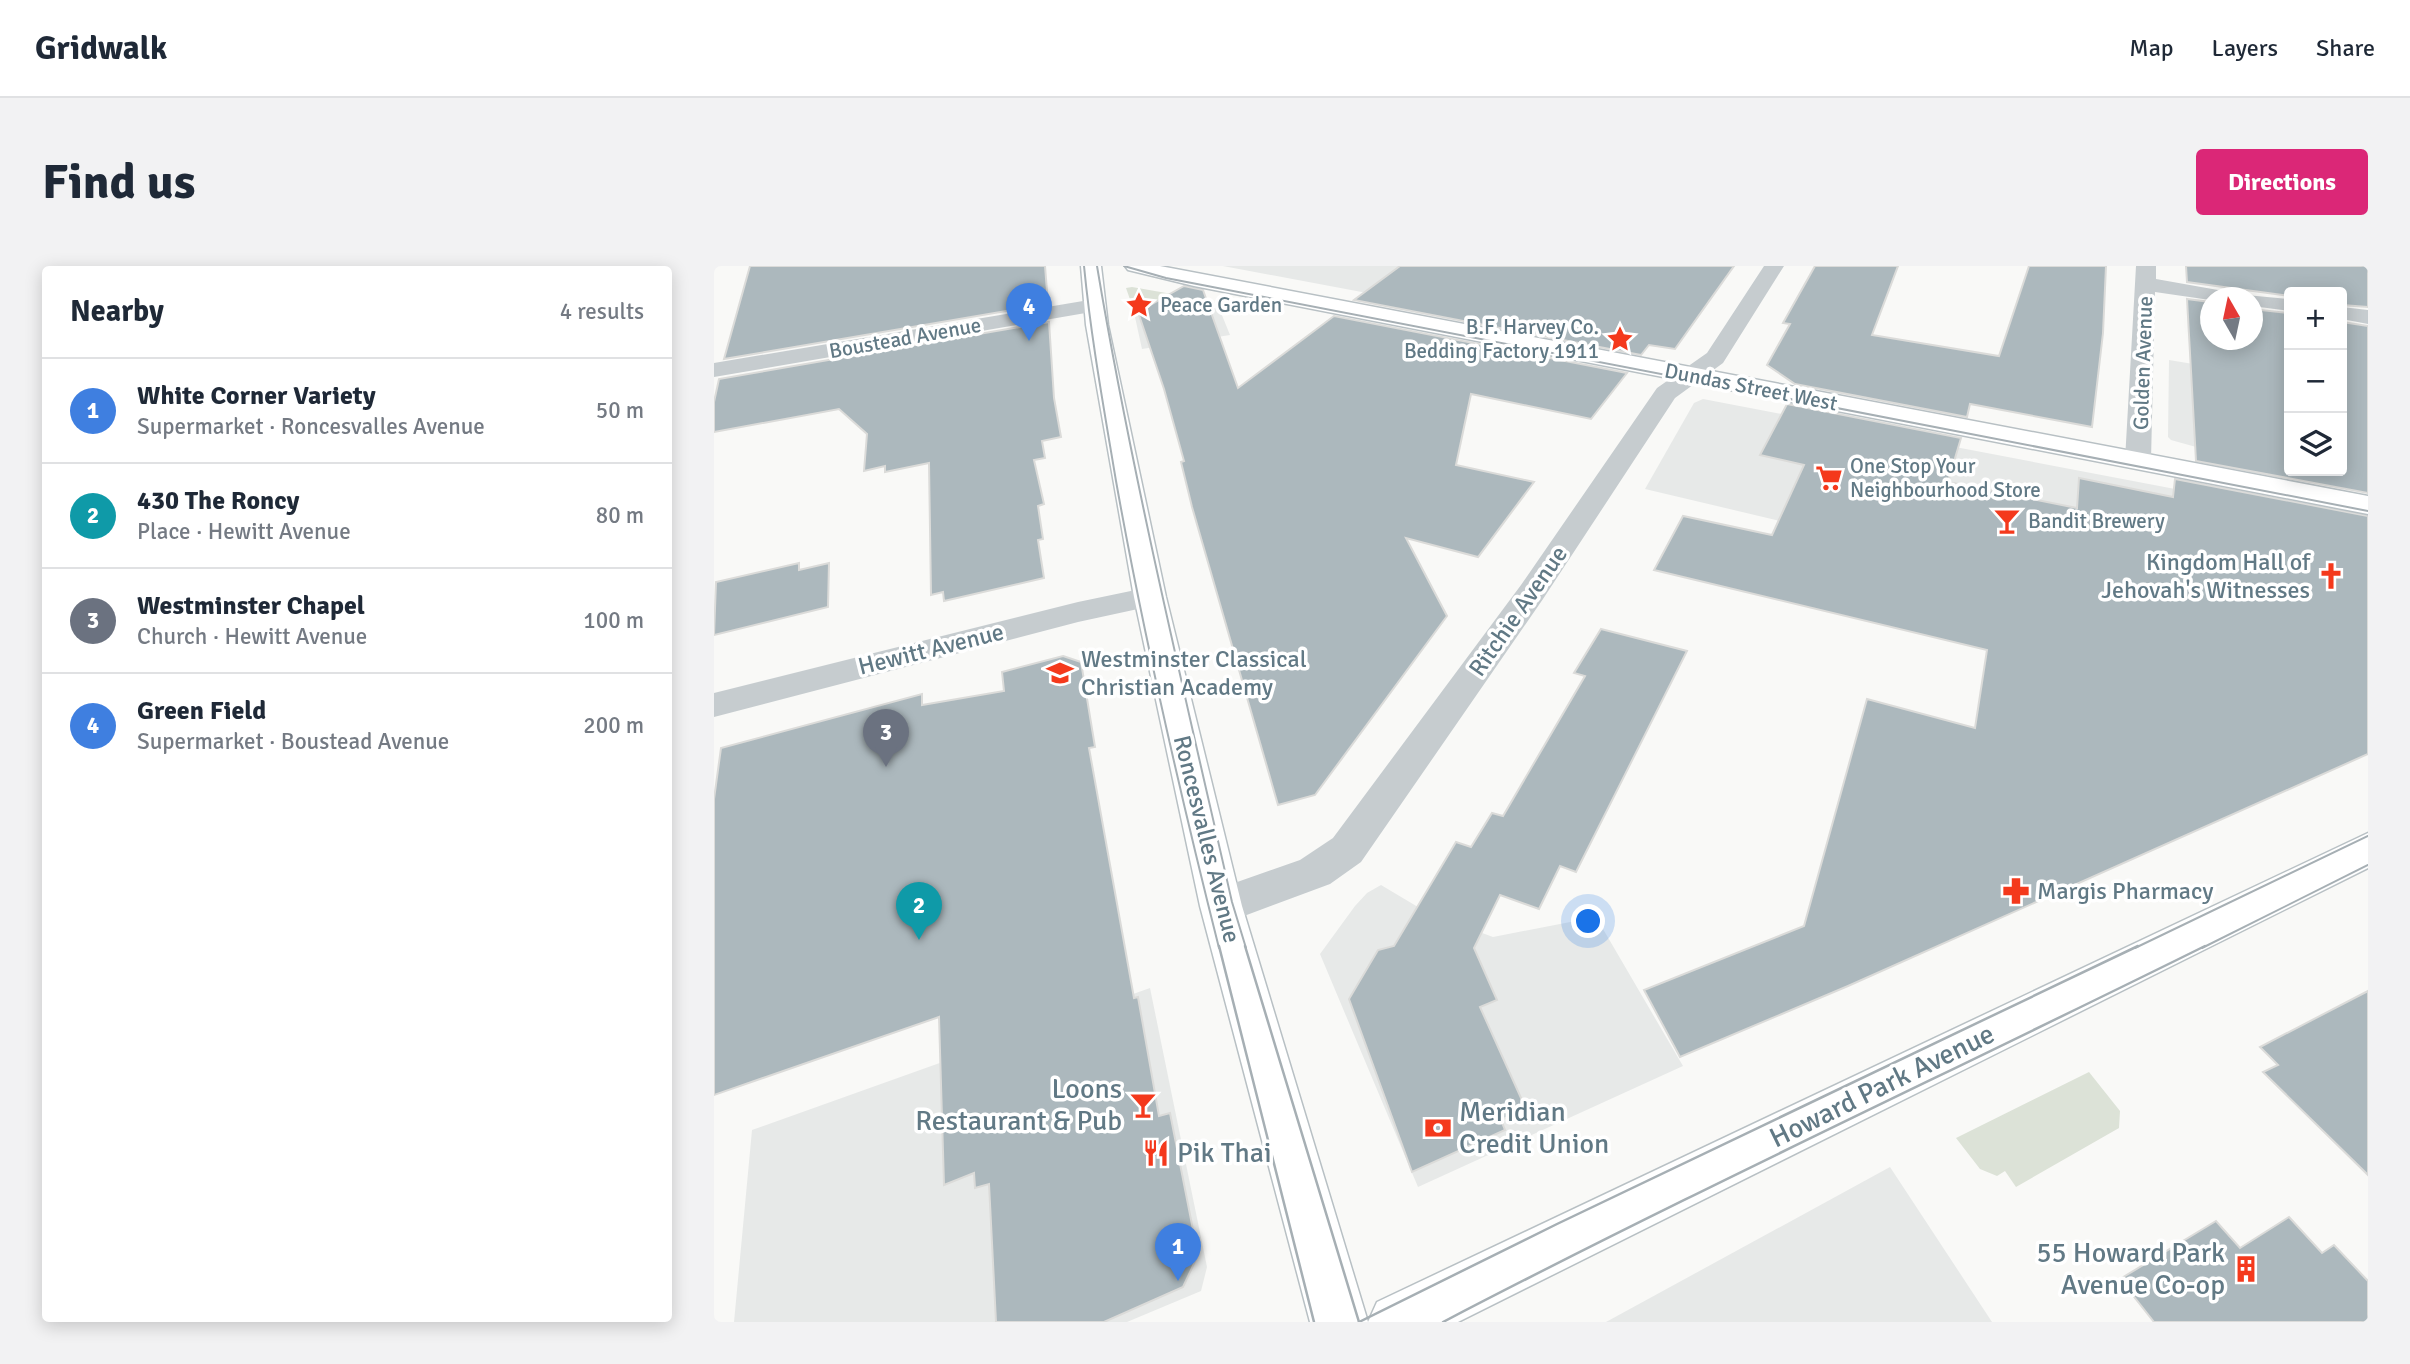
<!DOCTYPE html>
<html lang="en">
<head>
<meta charset="utf-8">
<style>
  :root { --surface:#fff; --page:#f2f2f3; --text:#1f2937; --muted:#747a83; --line:#e0e1e3; --accent:#db2777 }
  body { margin:0; font-family:Signika,sans-serif; background:var(--page); color:var(--text) }
  .controls { position:absolute; right:21px; top:21px; display:grid; overflow:hidden; border-radius:7px; box-shadow:0 4px 18px #0003 }
  .controls button { width:63px; height:63px; display:grid; place-items:center; padding:0; border:0; border-bottom:2px solid var(--line); background:var(--surface); color:var(--text); font:35px sans-serif }
  .compass { position:absolute; left:1486px; top:21px; width:63px; height:63px; border-radius:50%; background:var(--surface); box-shadow:0 4px 18px #0003; rotate:351deg }
  .you { position:absolute; left:875px; top:656px; width:24px; height:24px; margin:-18px; border:5px solid #fff; border-radius:50%; background:#1a73e8; box-shadow:0 0 0 10px #1a73e833 }
  .badge { display:grid; place-items:center; width:46px; height:46px; border-radius:50%; background:var(--accent); color:#fff; font-size:23px; font-weight:700 }
  .pin { position:absolute; translate:-50% -58px; filter:drop-shadow(0 2px 4px #0008) }
  .pin::after { content:''; position:absolute; top:37px; width:24px; height:21px; background:inherit; clip-path:polygon(0 0,100% 0,50% 100%) }
  .list { margin:0; padding:0; list-style:none }
  h2 { display:flex; justify-content:space-between; align-items:center; height:91px; margin:0; padding:0 28px; font-size:30px }
  h2 small { font-size:23px; font-weight:400; color:var(--muted) }
  .list li { display:grid; grid-template-columns:46px 1fr auto; gap:21px; align-items:center; box-sizing:border-box; height:105px; padding:0 28px; border-top:2px solid var(--line) }
  .list b { display:block; font-size:26px; white-space:nowrap }
  .list p { margin:0; font-size:23px; white-space:nowrap; color:var(--muted) }
  .list em { font-size:23px; font-style:normal; color:var(--muted) }
  .icon { flex:none; width:38px; height:38px; fill:none; stroke:currentColor; stroke-width:2; stroke-linecap:round; stroke-linejoin:round }
  .map { position:relative; flex:none; width:1654px; height:1056px; overflow:hidden; border-radius:7px }
  header { display:flex; align-items:center; gap:42px; box-sizing:border-box; height:98px; padding:0 35px; background:var(--surface); border-bottom:2px solid var(--line) }
  header strong { font-size:33px }
  nav { display:flex; gap:38px; margin-inline-start:auto; font-size:24px }
  .intro { display:flex; align-items:center; justify-content:space-between; box-sizing:border-box; height:168px; padding:0 42px }
  h1 { margin:0; font-size:49px }
  .button { padding:18px 32px; border-radius:7px; background:var(--accent); color:#fff; font-size:24px; font-weight:700 }
  main { display:flex; gap:42px; padding:0 42px }
  aside { flex:1; background:var(--surface); border-radius:7px; box-shadow:0 4px 18px #0003 }
  .map>svg:first-child { display:block }
</style>
</head>
<body>
<header>
<strong>Gridwalk</strong>
<nav><a>Map</a><a>Layers</a><a>Share</a></nav>
</header>
<div class="intro"><h1>Find us</h1><a class="button">Directions</a></div>
<main>
<aside>
<h2>Nearby<small>4 results</small></h2>
<ul class="list">
<li><span class="badge" style="background:#3f7fe0">1</span><div><b>White Corner Variety</b><p>Supermarket · Roncesvalles Avenue</p></div><em>50 m</em></li>
<li><span class="badge" style="background:#0f9aa8">2</span><div><b>430 The Roncy</b><p>Place · Hewitt Avenue</p></div><em>80 m</em></li>
<li><span class="badge" style="background:#6b7280">3</span><div><b>Westminster Chapel</b><p>Church · Hewitt Avenue</p></div><em>100 m</em></li>
<li><span class="badge" style="background:#3f7fe0">4</span><div><b>Green Field</b><p>Supermarket · Boustead Avenue</p></div><em>200 m</em></li>
</ul>
</aside>
<div class="map">
<svg width="1654" height="1056" viewBox="0 0 1654 1056">
  <rect width="100%" height="100%" fill="#f9f9f7"/>
  <!-- built -->
  <g fill="#e7e9e8">
    <path d="M509 0H850L653 27Z"/>
    <path d="M481 32 503 37 516 69 428 83 419 42Z"/>
    <path d="M1455 94 1575 114V199L1482 181 1457 174 1454 171Z"/>
    <path d="M989 133 1461 223 1654 394 931 223 980 137Z"/>
    <path d="M667 619 714 647 779 671 882 651 969 800 704 921 606 688 641 640 653 627Z"/>
    <path d="M436 722 493 1001 487 1025 413 1056H20L38 864Z"/>
    <path d="M1176 901 1278 1056H892Z"/>
  </g>
  <!-- green -->
  <g fill="#dce2d7">
    <path d="M418 21 481 32 419 42 412 22Z"/>
    <path d="M1375 806 1406 845 1405 862 1302 921 1291 905 1283 910 1266 903 1242 872Z"/>
  </g>
  <!-- building -->
  <g fill="#acb8bd" stroke="#dbdbd9" stroke-width="2">
    <path d="M36 0H331L334 38 10 93Z"/>
    <path d="M686 0H1020L961 83 935 79 927 89 640 34Z"/>
    <path d="M1101 0H1184L1158 69 1285 90 1315 0H1392L1389 67 1378 161 1256 138 1253 151 1081 118 1053 99 1076 58 1069 57Z"/>
    <path d="M1472 0H1654V41L1628 39V26H1575V30L1473 16Z"/>
    <path d="M470 20 489 24 524 122 620 50 913 107 877 153 757 128 742 199 820 216 764 291 692 272 733 350 601 529 564 539 478 241 467 196 470 195 450 123 424 46Z"/>
    <path d="M1473 33 1496 36V74H1538V43L1575 47V205H1628V56L1654 60V227L1482 195Z"/>
    <path d="M335 56 340 132 347 171 328 175 331 192 320 194 330 238 324 240 329 273 324 274 330 312 230 335 229 326 217 329 215 197 171 206V200L150 205 153 168 125 143 0 166V136L5 113Z"/>
    <path d="M1073 138 1247 172 1234 216 1363 242 1365 212 1459 231 1461 213 1654 250V488L1134 720 966 791 930 724 1090 660 1153 433 1261 462 1273 384 940 304 969 250 1058 269 1090 199 1046 189Z"/>
    <path d="M85 297V304L115 297 114 341 0 369 2 316Z"/>
    <path d="M887 363 973 385 862 606 846 600 825 643 786 629 760 682 783 734 766 741 812 843 787 854 791 864 698 906 635 733 664 684 680 680 742 576 757 581 778 547 789 550 871 410 860 407Z"/>
    <path d="M349 390 367 396 381 481 375 482 420 732 424 731 445 850 456 847 484 989 469 1021 390 1056H282L275 918 261 922 260 907 230 919 225 751 0 829V533L7 482 208 428V439L290 425 288 406Z"/>
    <path d="M1654 725V909L1549 806 1564 799 1546 781Z"/>
    <path d="M1575 951 1608 987 1620 979 1654 1015V1056H1440L1406 1013 1502 955 1526 982Z"/>
  </g>
  <g fill="none" stroke-linecap="round" stroke-linejoin="round">
    <defs>
      <g id="secondary">
        <path d="M367 0H387L394 59 452 331 528 640 654 1056H596L486 640 420 331 372 59Z"/>
        <path d="M411 0H446L1654 230V248L480 20 414 4Z"/>
        <path d="M1654 567V602L744 1056H654L663 1036Z"/>
      </g>
    </defs>
    <!-- secondary casing -->
    <use href="#secondary" stroke="#b8c0c4" stroke-width="3"/>
    <!-- street -->
    <g fill="#c6cccf" fill-rule="evenodd">
      <path d="M1050 0H1070L1009 97 961 132 829 333 647 596 616 618 522 653 507 658 492 653 486 640 492 627 586 594 619 572 807 319 943 122 993 87Z"/>
      <path d="M1422 0H1442V13L1532 29 1575 33V45L1538 40V32H1496V34L1441 26 1437 194 1433 200 1424 202 1415 200 1411 194Z"/>
      <path d="M381 33 389 34 392 39 389 44 0 111V97Z"/>
      <path d="M1628 41 1654 44V58L1628 53Z"/>
      <path d="M436 321 447 324 452 331 447 338 364 356 0 451V427L364 336Z"/>
    </g>
    <!-- secondary -->
    <use href="#secondary" fill="#fff" fill-rule="evenodd"/>
    <!-- tram-far1 -->
    <g stroke="#a6afb4" stroke-width="2">
      <path d="M370 0C377 72 390 143 402 215 430 372 466 527 505 682"/>
      <path d="M383 0C419 214 470 425 518 636L532 682"/>
      <path d="M410 0 452 12 1654 245"/>
      <path d="M1421 682 1654 570"/>
      <path d="M1488 682 1654 599"/>
    </g>
    <!-- tram -->
    <g stroke="#a6afb4" stroke-width="2.5">
      <path d="M505 680 600 1056"/>
      <path d="M531 680 645 1056"/>
      <path d="M645 1056 843 958 1424 680"/>
      <path d="M729 1056C980 925 1237 806 1491 680"/>
    </g>
  </g>
  <!-- icons -->
  <defs>
    <symbol id="sight-bare" viewBox="-9 -9 18 18"><path d="M0-6L1.8-2.2L6-1.7L2.9 1.2L3.7 5.4L0 3.3L-3.7 5.4L-2.9 1.2L-6-1.7L-1.8-2.2Z" fill="#f4391c" stroke="#fff" stroke-width="2.5" paint-order="stroke"/></symbol>
    <symbol id="supermarket-bare" viewBox="-9 -9 18 18"><path d="M-6-5.5h2.5l.6 2H6L4.5 2H-2.5L-4.4-4H-6ZM-1.5 3.2a1.3 1.3 0 1 0 .1 0ZM3 3.2a1.3 1.3 0 1 0 .1 0Z" fill="#f4391c" stroke="#fff" stroke-width="2.5" paint-order="stroke"/></symbol>
    <symbol id="bar-bare" viewBox="-9 -9 18 18"><path d="M-6-5H6L.8 .8V4.5H3.5V6h-7V4.5H-.8V.8Z" fill="#f4391c" stroke="#fff" stroke-width="2.5" paint-order="stroke"/></symbol>
    <symbol id="church-bare" viewBox="-9 -9 18 18"><path d="M-1.2-6h2.4v3.5h3.3v2.4h-3.3V6h-2.4V-.1h-3.3v-2.4h3.3Z" fill="#f4391c" stroke="#fff" stroke-width="2.5" paint-order="stroke"/></symbol>
    <symbol id="school-bare" viewBox="-9 -9 18 18"><path d="M0-5L7-2L0 1L-7-2ZM-4 1L0 2.5L4 1V4Q0 6-4 4Z" fill="#f4391c" stroke="#fff" stroke-width="2.5" paint-order="stroke"/></symbol>
    <symbol id="pharmacy-bare" viewBox="-9 -9 18 18"><path d="M-2-6h4v4h4v4h-4v4h-4v-4h-4v-4h4Z" fill="#f4391c" stroke="#fff" stroke-width="2.5" paint-order="stroke"/></symbol>
    <symbol id="bank-bare" viewBox="-9 -9 18 18"><path d="M-6-4H6V4H-6ZM0-2.3a2.3 2.3 0 1 0 0 4.6a2.3 2.3 0 1 0 0-4.6Z" fill="#f4391c" stroke="#fff" stroke-width="2.5" paint-order="stroke"/></symbol>
    <symbol id="restaurant-bare" viewBox="-9 -9 18 18"><path d="M-5-6h1v4h1v-4h1v4h1v-4h1v5L-1.5 .5V6h-2V.5L-5-1ZM5-6V6H3V1.5H1.5Q1.5-4 5-6Z" fill="#f4391c" stroke="#fff" stroke-width="2.5" paint-order="stroke"/></symbol>
    <symbol id="building-bare" viewBox="-9 -9 18 18"><path d="M-4-6H4V6H1V3H-1V6H-4ZM-2.5-4.3h1.7v1.8h-1.7ZM.8-4.3h1.7v1.8H.8ZM-2.5-1h1.7V.8h-1.7ZM.8-1h1.7V.8H.8Z" fill="#f4391c" stroke="#fff" stroke-width="2.5" paint-order="stroke"/></symbol>
  </defs>
  <g fill-rule="evenodd">
    <use href="#sight-bare" x="406" y="20" width="38" height="38"/>
    <use href="#sight-bare" x="887" y="54" width="38" height="38"/>
    <use href="#supermarket-bare" x="1096" y="193" width="38" height="38"/>
    <use href="#bar-bare" x="1274" y="236" width="38" height="38"/>
    <use href="#church-bare" x="1598" y="291" width="38" height="38"/>
    <use href="#school-bare" x="327" y="388" width="38" height="38"/>
    <use href="#pharmacy-bare" x="1283" y="606" width="38" height="38"/>
    <use href="#bar-bare" x="410" y="820" width="38" height="38"/>
    <use href="#bank-bare" x="705" y="843" width="38" height="38"/>
    <use href="#restaurant-bare" x="423" y="868" width="38" height="38"/>
    <use href="#building-bare" x="1513" y="984" width="38" height="38"/>
  </g>
  <g text-anchor="middle" dominant-baseline="central" stroke-width="7" stroke-linejoin="round" paint-order="stroke">
    <!-- far-poi labels -->
    <g font-size="21" fill="#617985" stroke="#fff" text-anchor="start">
      <text x="446" y="39">Peace Garden</text>
      <text x="885" y="61" text-anchor="end">B.F. Harvey Co.<tspan x="885" dy="24">Bedding Factory 1911</tspan></text>
      <text x="1136" y="200">One Stop Your<tspan x="1136" dy="24">Neighbourhood Store</tspan></text>
      <text x="1314" y="255">Bandit Brewery</text>
    </g>
    <!-- far-street labels -->
    <g font-size="21" fill="#617985" stroke="#fff">
      <text transform="translate(191 72) rotate(-10)">Boustead Avenue</text>
      <text transform="translate(1429 97) rotate(-88)">Golden Avenue</text>
      <text transform="translate(1037 121) rotate(11)">Dundas Street West</text>
    </g>
    <!-- poi labels -->
    <g font-size="24" fill="#617985" stroke="#fff" text-anchor="start">
      <text x="1596" y="296" text-anchor="end">Kingdom Hall of<tspan x="1596" dy="28">Jehovah's Witnesses</tspan></text>
      <text x="367" y="393">Westminster Classical<tspan x="367" dy="28">Christian Academy</tspan></text>
      <text x="1323" y="625">Margis Pharmacy</text>
    </g>
    <!-- street labels -->
    <g font-size="24" fill="#617985" stroke="#fff">
      <text transform="translate(804 345) rotate(-55)">Ritchie Avenue</text>
      <text transform="translate(217 383) rotate(-14)">Hewitt Avenue</text>
      <text transform="translate(493 573) rotate(76)">Roncesvalles Avenue</text>
    </g>
    <!-- near-street labels -->
    <g font-size="28" fill="#617985" stroke="#fff">
      <text transform="translate(1168 820) rotate(-26)">Howard Park Avenue</text>
    </g>
    <!-- near-poi labels -->
    <g font-size="28" fill="#617985" stroke="#fff" text-anchor="end">
      <text x="408" y="823">Loons<tspan x="408" dy="32">Restaurant &amp; Pub</tspan></text>
      <text x="745" y="846" text-anchor="start">Meridian<tspan x="745" dy="32">Credit Union</tspan></text>
      <text x="463" y="887" text-anchor="start">Pik Thai</text>
      <text x="1511" y="987">55 Howard Park<tspan x="1511" dy="32">Avenue Co-op</tspan></text>
    </g>
  </g>
</svg>
<div class="controls">
<button>+</button>
<button>−</button>
<button><svg class="icon" aria-label="layers" viewBox="0 0 24 24"><path d="M12 4l9 5-9 5-9-5zM3 14l9 5 9-5"/></svg></button>
</div>
<svg class="compass" viewBox="-18 -18 36 36"><path d="M0-13l5 13h-10z" fill="#e53935"/><path d="M0 13l5-13h-10z" fill="#747a83"/></svg>
<div class="you"></div>
<div class="pin badge" style="left:464px;top:1015px;background:#3f7fe0">1</div>
<div class="pin badge" style="left:205px;top:674px;background:#0f9aa8">2</div>
<div class="pin badge" style="left:172px;top:501px;background:#6b7280">3</div>
<div class="pin badge" style="left:315px;top:75px;background:#3f7fe0">4</div>
</div>
</main>
</body>
</html>
